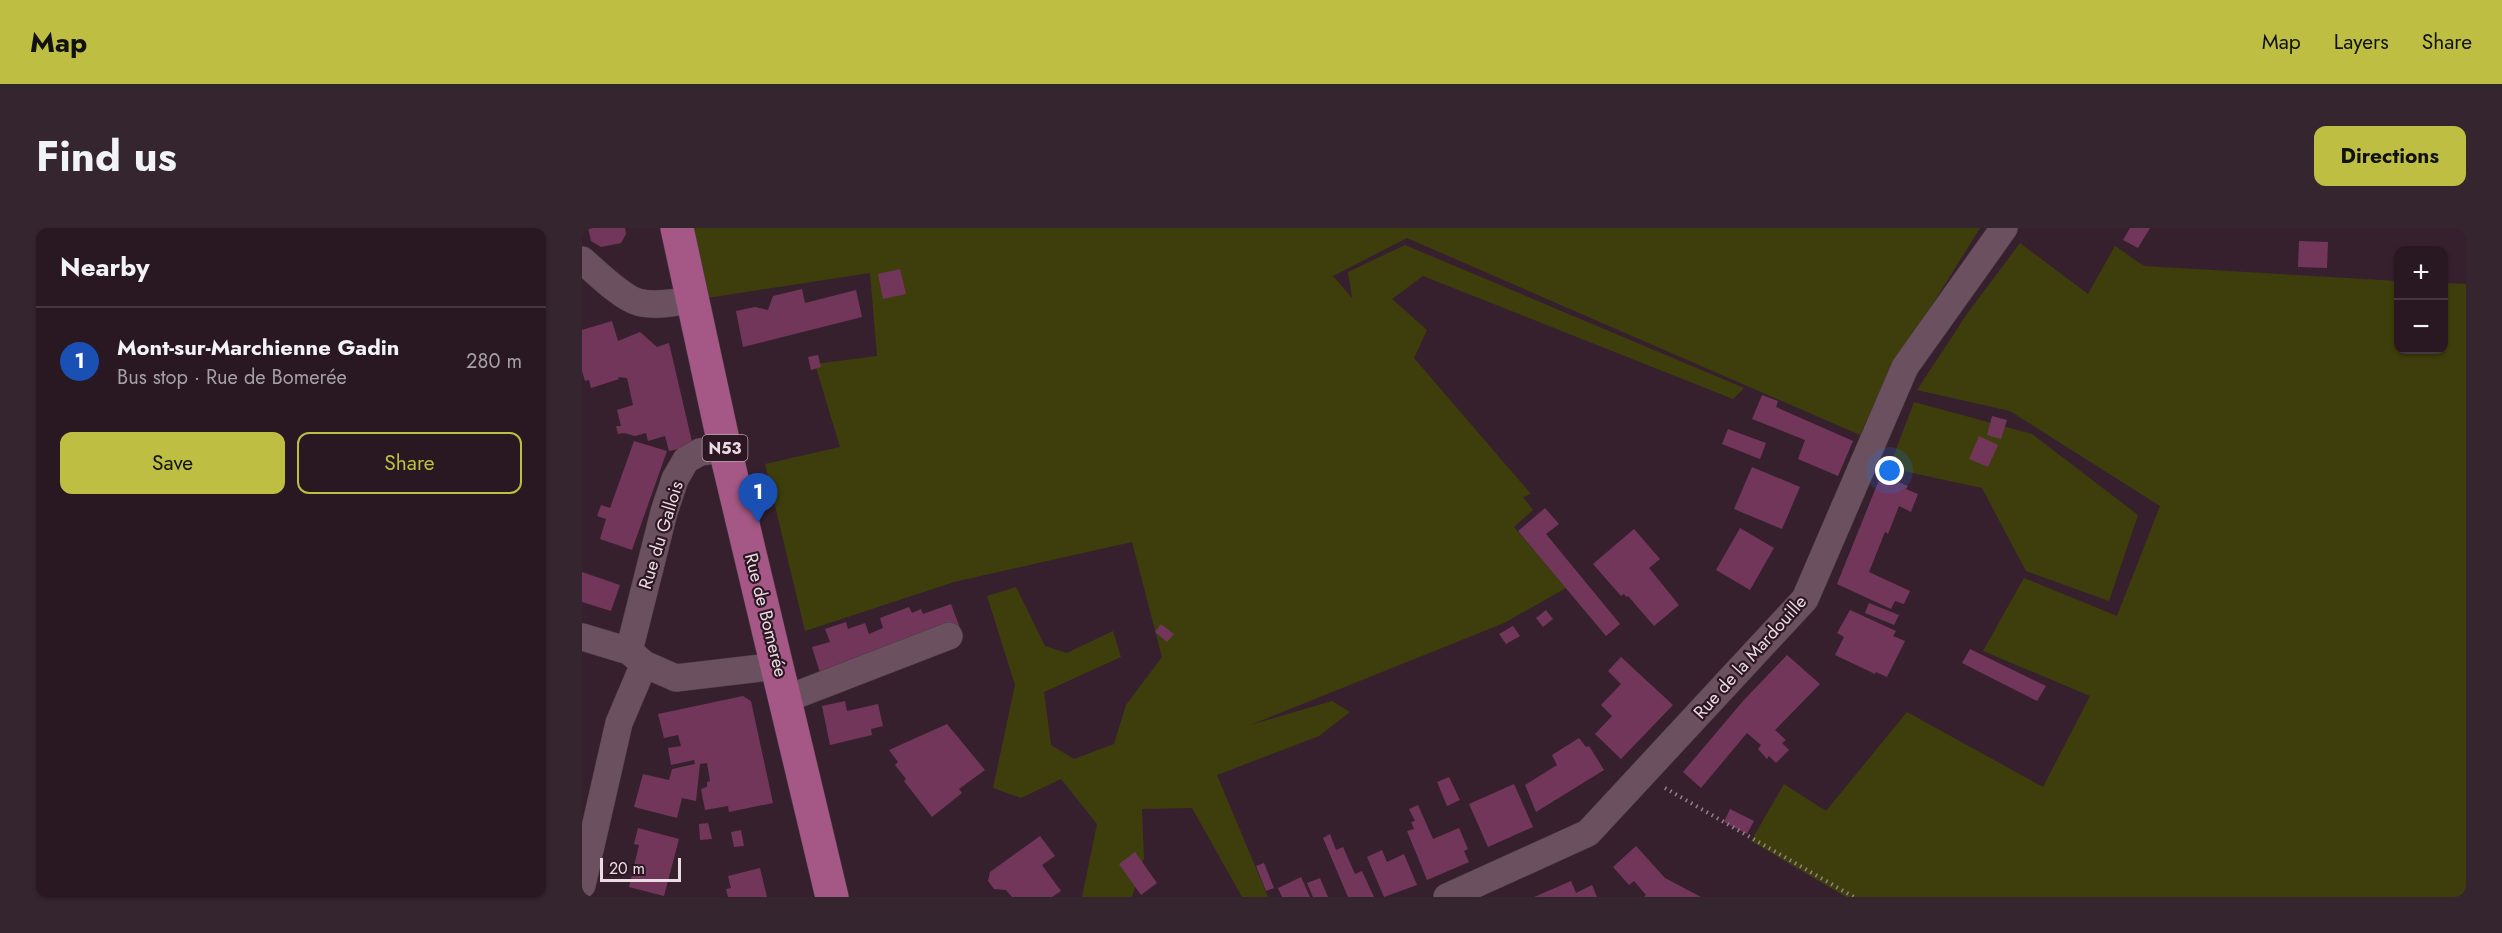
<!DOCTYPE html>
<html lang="en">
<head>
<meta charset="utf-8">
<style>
  :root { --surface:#291822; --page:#35252f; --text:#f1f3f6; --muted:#a5a0a5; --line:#453740; --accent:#bebf42 }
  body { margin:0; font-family:Jost,sans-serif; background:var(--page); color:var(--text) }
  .controls { position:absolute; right:18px; top:18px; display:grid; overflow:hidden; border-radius:12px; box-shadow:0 2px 4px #0004 }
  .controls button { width:54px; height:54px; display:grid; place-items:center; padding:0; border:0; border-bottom:2px solid var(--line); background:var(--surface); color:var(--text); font:30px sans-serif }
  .scale { position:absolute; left:18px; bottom:15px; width:81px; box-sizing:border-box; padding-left:6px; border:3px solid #ebdce4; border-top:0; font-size:16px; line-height:21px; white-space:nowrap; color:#ebdce4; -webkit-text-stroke:4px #2d1723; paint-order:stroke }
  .you { position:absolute; left:1308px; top:243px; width:21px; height:21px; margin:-15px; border:4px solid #fff; border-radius:50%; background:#1a73e8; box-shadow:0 0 0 9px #1a73e833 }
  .badge { display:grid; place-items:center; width:39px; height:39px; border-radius:50%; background:var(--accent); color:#fff; font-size:20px; font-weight:700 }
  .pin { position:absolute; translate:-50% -50px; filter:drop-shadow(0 2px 3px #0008) }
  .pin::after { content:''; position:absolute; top:32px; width:21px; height:18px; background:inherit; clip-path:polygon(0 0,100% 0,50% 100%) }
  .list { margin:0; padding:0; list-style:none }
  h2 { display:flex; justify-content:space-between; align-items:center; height:78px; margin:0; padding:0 24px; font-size:26px }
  h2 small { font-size:20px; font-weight:400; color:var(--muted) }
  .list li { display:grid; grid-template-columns:39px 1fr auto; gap:18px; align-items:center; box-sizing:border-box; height:108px; padding:0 24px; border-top:2px solid var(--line) }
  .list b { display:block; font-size:22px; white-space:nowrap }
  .list p { margin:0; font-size:20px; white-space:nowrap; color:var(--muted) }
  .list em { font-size:20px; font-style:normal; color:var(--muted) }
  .actions { display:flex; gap:12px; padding:18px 24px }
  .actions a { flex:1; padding:14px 0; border:2px solid var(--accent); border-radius:12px; text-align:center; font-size:21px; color:var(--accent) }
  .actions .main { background:var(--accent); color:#111 }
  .map { position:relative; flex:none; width:1884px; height:669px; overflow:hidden; border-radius:12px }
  header { display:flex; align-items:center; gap:36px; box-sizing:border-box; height:84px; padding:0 30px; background:var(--accent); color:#111 }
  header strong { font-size:28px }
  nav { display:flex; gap:33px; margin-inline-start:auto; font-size:21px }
  .intro { display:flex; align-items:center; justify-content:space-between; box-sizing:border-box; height:144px; padding:0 36px }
  h1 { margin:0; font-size:42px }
  .button { padding:15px 27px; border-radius:12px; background:var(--accent); color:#111; font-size:21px; font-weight:700 }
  main { display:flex; gap:36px; padding:0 36px }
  aside { flex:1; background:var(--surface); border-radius:12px; box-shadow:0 2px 4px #0004 }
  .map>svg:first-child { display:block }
</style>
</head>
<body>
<header>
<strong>Map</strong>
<nav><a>Map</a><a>Layers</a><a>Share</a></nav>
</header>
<div class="intro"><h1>Find us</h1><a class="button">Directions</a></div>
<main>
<aside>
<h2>Nearby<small></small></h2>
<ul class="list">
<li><span class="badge" style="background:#1a4fb4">1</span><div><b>Mont-sur-Marchienne Gadin</b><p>Bus stop · Rue de Bomerée</p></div><em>280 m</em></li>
</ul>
<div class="actions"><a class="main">Save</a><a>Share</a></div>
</aside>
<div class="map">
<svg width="1884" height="669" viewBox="0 0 1884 669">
  <rect width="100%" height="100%" fill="#37202d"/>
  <!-- green -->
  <g fill="#3e3e0c">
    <path d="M95 0H1398L1301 156 1278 207 825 10 751 48 770 70 766 44 823 17 1162 160 1151 171 841 48 810 71 845 102 832 130 949 266 941 269 951 282 932 299 984 360 922 395 668 497 750 473 768 484 737 508 635 547 686 669H660L610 580 560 581 562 630 550 669H500L515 596 479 551 439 570 411 560 433 457 405 368 434 359 463 418 485 425 531 403 539 429 462 464 469 517 492 531 532 516 544 477 580 429 550 314 372 354 223 403 183 236 258 219 233 136 295 128 288 45 112 72Z"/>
    <path d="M1438 15 1506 66 1533 18 1562 38 1816 53V122H1862V55L1884 56V669H1264L1169 613 1202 556 1244 583 1325 484 1461 559 1508 468 1401 423 1442 350 1535 388 1578 278 1428 183 1335 162 1385 86Z"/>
    <path d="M1332 174 1450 206 1556 287 1527 373 1444 343 1400 260 1307 240Z"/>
  </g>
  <!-- building -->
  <g fill="#72365a">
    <path d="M6 0H43L44 6 39 15 19 19 9 13Z"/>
    <path d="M1548 0H1568L1556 20 1541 12Z"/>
    <path d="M1717 13 1746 14 1745 40 1716 39Z"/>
    <path d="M318 41 324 66 301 71 296 46Z"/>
    <path d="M220 61 223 75 274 62 280 89 161 119 154 83 173 79 186 82 191 68Z"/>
    <path d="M30 93 36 113 58 104 75 119 87 115 111 218 87 223 83 208 66 213 64 205 53 208 42 205 36 206 34 198H39L35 182 51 177 45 150 36 149 37 151 9 160 7 152 3 153 0 143V102Z"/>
    <path d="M236 127 239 139 229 142 226 129Z"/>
    <path d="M1180 167 1196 173 1194 179 1271 213 1256 248 1216 231 1223 212 1170 191Z"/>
    <path d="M1410 188 1425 192 1419 211 1405 207Z"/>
    <path d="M1146 201 1184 215 1178 231 1140 216Z"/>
    <path d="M1397 208 1416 217 1406 239 1387 231Z"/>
    <path d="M52 213 85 223 50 322 18 311 24 291 15 288 19 277 28 280Z"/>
    <path d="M1170 239 1218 259 1200 301 1152 281Z"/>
    <path d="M1299 247 1326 258 1324 261 1336 266 1329 284 1317 278 1306 306 1303 304 1287 344 1328 363 1322 376 1313 373 1309 381 1255 356Z"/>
    <path d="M963 280 977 296 964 306 1038 396 1024 408 936 303Z"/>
    <path d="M1158 300 1192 320 1168 362 1134 342Z"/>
    <path d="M1052 301 1078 331 1067 340 1097 377 1072 398 1046 368 1044 369 1042 366 1039 368 1011 336Z"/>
    <path d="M0 344 38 357 29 383 0 374Z"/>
    <path d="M1287 375 1317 387 1312 397 1283 385Z"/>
    <path d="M369 376 378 400 239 448 230 419 248 414 243 401 264 394 266 401 283 395 287 406 301 400 298 390 327 379 330 385 339 381 341 386Z"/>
    <path d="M964 382 971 391 961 399 954 390Z"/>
    <path d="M1268 382 1314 403 1311 408 1323 413 1305 449 1294 444 1293 446 1253 427 1262 409 1255 405Z"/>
    <path d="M579 396 592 406 585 414 573 404Z"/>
    <path d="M931 398 938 408 924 416 917 406Z"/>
    <path d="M1388 421 1464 458 1455 473 1380 435Z"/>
    <path d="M1205 427 1238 456 1193 502 1204 512 1200 515 1207 522 1194 535 1187 528 1185 531 1176 521 1179 517 1165 505 1119 560 1101 544 1161 473Z"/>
    <path d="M1039 429 1091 477 1039 531 1013 506 1030 488 1019 477 1039 456 1026 443Z"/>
    <path d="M161 468 169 473 191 575 147 584 146 578 123 582 119 561 125 559V554L128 553 125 535 118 536 114 573 100 570 95 590 52 579 61 546 87 552 90 541 113 536 112 532 89 537 86 520 99 518 96 507 82 510 76 486Z"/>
    <path d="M263 473 265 483 296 476 301 498 289 501 290 507 248 517 240 478Z"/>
    <path d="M365 496 403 542 377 561 380 565 350 589 322 553 324 551 313 537 316 534 307 522Z"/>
    <path d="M997 510 1004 519 1007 518 1022 542 954 584 943 557 975 537 970 527Z"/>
    <path d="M867 549 878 572 865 578 855 554Z"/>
    <path d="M932 556 951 599 906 619 887 576Z"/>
    <path d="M836 577 851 611 877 600 886 621 882 623 887 634 845 652 825 603 832 601 829 594 833 593 827 581Z"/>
    <path d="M1148 581 1172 593 1165 606 1142 594Z"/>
    <path d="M126 595 130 611 118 612 117 596Z"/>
    <path d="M56 600 97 611 82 668 47 659 57 617 52 616Z"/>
    <path d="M159 602 162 618 152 619 149 604Z"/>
    <path d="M748 606 754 622 761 619 773 646 780 643 792 669H766L741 610Z"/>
    <path d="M458 608 473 628 460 637 479 663 470 669H430L424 662 412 661 406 653 408 644Z"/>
    <path d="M1054 618 1083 650 1119 669H1062L1064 667 1052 653 1047 657 1031 639Z"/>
    <path d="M800 622 805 634 822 626 835 657 802 669 785 629Z"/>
    <path d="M553 624 575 655 559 667 537 636Z"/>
    <path d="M682 635 692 660 684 663 674 638Z"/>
    <path d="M178 640 185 669H146L144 661 149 660 146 648Z"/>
    <path d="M719 649 728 669H700L696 660Z"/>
    <path d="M738 650 746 669H731L725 655Z"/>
    <path d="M989 653 994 665 1010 657 1015 669H952Z"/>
  </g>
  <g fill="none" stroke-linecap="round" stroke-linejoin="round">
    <defs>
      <g id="minor">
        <path d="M0 32C13 43 40 70 56 74 72 79 95 74 112 72"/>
        <path d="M0 409 47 423 62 436 94 450 196 438"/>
        <path d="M47 423 82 284 93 251 104 232 118 224 143 221"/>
        <path d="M204 471 367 408"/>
        <path d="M0 657 37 495 62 436"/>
        <path d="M865 669 1006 605 1223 371 1323 139 1422 0"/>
      </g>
      <path id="major" d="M95 0 143 221 250 669"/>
    </defs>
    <!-- minor casing -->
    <use href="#minor" stroke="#4e3c47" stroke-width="28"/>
    <!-- major casing -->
    <use href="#major" stroke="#4e3c47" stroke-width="34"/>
    <!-- path -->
    <path stroke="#94818c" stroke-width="4" stroke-dasharray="1.5 4.5" stroke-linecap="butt" d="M1083 560 1272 669"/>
    <!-- minor -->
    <use href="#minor" stroke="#6b515f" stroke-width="27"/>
    <!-- major -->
    <use href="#major" stroke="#a55885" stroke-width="33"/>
  </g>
  <g text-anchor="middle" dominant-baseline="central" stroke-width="4.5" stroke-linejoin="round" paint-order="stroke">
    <!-- shield labels -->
    <rect fill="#2d1723" stroke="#b2a1aa" stroke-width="1.5" x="120.5" y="207" width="45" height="26" rx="4.5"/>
    <g font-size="16" font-weight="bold" fill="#ebdce4">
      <text x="143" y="220">N53</text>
    </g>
    <!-- street labels -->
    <g font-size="18" fill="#ebdce4" stroke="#2d1723">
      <text transform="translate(79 307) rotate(-73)">Rue du Gallois</text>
      <text transform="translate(184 387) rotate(76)">Rue de Bomerée</text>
      <text transform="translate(1168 429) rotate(-48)">Rue de la Mardouille</text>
    </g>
  </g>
</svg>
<div class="controls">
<button>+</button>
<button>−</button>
</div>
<div class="scale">20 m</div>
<div class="you"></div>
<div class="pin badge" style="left:176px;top:295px;background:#1a4fb4">1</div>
</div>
</main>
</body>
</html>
